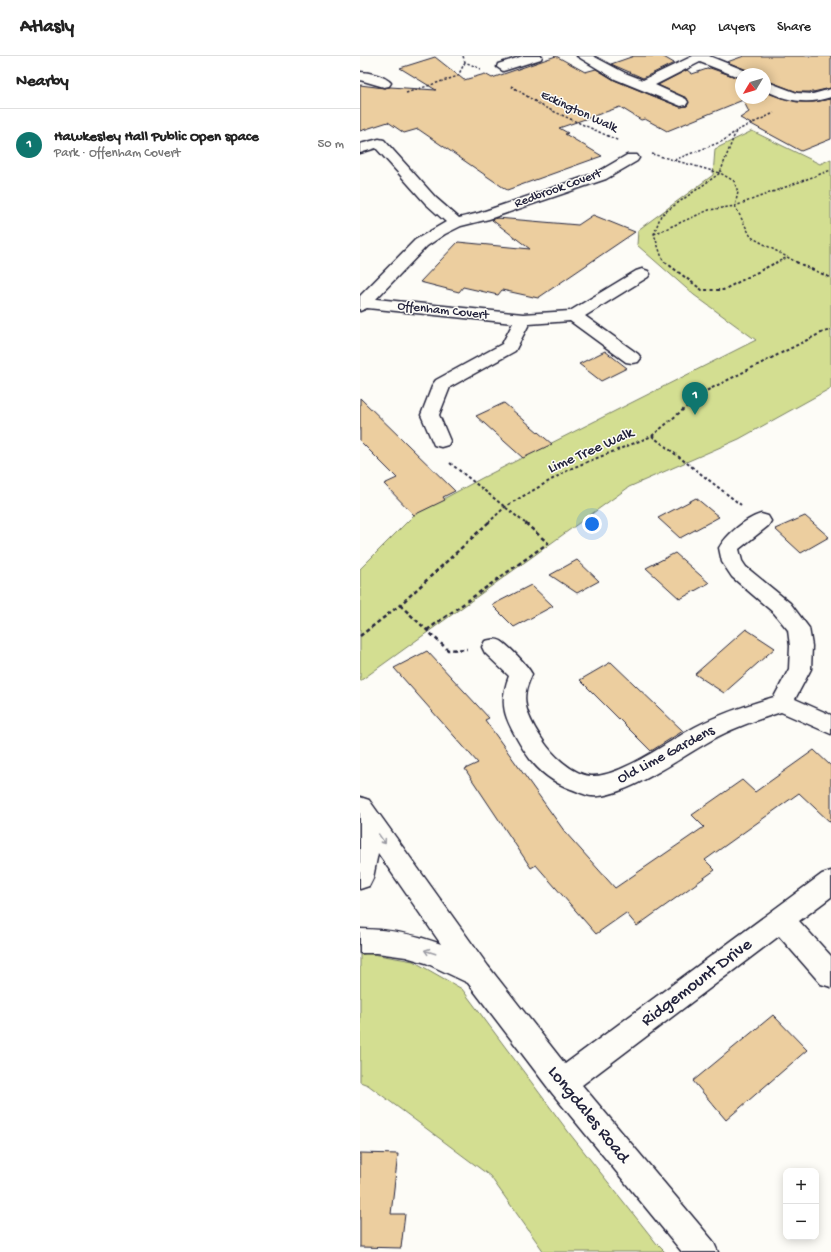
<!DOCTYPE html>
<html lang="en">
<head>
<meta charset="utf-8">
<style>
  :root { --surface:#fff; --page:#f2f2f2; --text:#222; --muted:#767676; --line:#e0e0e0; --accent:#0f766e }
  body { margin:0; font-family:"Gochi Hand",sans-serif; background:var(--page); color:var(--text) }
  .controls { position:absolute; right:12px; bottom:12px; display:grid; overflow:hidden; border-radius:8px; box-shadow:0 2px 10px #0003 }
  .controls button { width:36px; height:36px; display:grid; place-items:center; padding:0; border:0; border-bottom:1px solid var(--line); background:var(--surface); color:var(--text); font:20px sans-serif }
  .compass { position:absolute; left:375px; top:12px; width:36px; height:36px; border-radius:50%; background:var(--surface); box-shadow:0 2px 10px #0003; rotate:232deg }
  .you { position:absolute; left:232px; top:468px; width:14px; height:14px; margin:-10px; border:3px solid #fff; border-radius:50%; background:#1a73e8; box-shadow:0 0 0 6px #1a73e833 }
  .badge { display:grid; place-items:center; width:26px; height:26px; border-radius:50%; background:var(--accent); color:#fff; font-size:13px; font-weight:700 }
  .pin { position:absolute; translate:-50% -33px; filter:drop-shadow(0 1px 2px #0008) }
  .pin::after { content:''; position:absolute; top:21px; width:14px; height:12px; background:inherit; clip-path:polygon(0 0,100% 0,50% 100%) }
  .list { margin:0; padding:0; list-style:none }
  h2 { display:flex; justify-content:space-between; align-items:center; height:52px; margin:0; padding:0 16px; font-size:17px }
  h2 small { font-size:13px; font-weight:400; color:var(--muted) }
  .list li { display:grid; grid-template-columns:26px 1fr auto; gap:12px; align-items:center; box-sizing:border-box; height:72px; padding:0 16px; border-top:1px solid var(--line) }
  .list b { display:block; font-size:15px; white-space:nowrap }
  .list p { margin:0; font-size:13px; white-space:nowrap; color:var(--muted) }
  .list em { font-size:13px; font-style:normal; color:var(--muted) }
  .map { position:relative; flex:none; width:471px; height:1196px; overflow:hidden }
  header { display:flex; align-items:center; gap:24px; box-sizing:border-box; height:56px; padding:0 20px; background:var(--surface); border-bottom:1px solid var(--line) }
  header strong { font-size:19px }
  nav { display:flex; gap:22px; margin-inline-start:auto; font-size:14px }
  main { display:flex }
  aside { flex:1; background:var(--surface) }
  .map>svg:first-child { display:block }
</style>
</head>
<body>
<header>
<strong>Atlasly</strong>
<nav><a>Map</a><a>Layers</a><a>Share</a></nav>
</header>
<main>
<aside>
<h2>Nearby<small></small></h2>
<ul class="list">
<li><span class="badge">1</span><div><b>Hawkesley Hall Public Open space</b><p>Park · Offenham Covert</p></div><em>50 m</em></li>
</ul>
</aside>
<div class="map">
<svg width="471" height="1196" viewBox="0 0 471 1196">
  <rect width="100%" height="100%" fill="#fdfcf7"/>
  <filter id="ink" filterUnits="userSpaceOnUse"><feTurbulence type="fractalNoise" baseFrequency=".025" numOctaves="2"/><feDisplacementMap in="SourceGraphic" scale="8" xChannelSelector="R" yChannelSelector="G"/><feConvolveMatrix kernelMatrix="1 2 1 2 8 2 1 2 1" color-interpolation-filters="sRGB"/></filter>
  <g filter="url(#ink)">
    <!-- green -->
    <g fill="#d3de91" stroke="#7a8066">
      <path d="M392 75 460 108 471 103V332L379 383 269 431 0 625V513L54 459 122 422 396 284 334 239 277 189 278 174 353 119 355 93Z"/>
      <path d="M7 897 53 905 102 933 210 1078 297 1188 305 1196H184L130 1120 8 1029 0 1026V899Z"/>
    </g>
    <!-- building -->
    <g fill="#ecce9f" stroke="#22223b">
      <path d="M196 0 225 16 236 13 254 24 320 51 327 50 329 47 327 42 298 29 327 14 332 18 350 12 381 23V42H405V36L421 42 437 46H454L471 43V83L441 95 380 62 389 56 383 44 307 75 285 63 281 64 260 51 199 72 208 77 205 78 242 100 147 134 58 73 44 77 28 66 0 75V29L24 32 30 31 76 34 40 12 75 1 104 24 125 18 132 22Z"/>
      <path d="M274 0H302L314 7 283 22 251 8Z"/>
      <path d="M384 0H471V32L453 36H437L405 24V18H389L387 14 367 6Z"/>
      <path d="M233 159 275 176 178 242 142 234 138 239 103 231 99 236 60 226 98 186 170 193 132 164 137 162 218 169Z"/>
      <path d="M245 295 267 312 241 325 219 308Z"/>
      <path d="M0 342 95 435 83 441 85 444 54 459 24 428 37 422 0 385Z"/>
      <path d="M144 347 192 388 163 402 116 360Z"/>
      <path d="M336 442 359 461 320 482 298 462Z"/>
      <path d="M445 460 469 481 441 497 415 473Z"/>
      <path d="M315 497 349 527 320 543 286 512Z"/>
      <path d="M217 504 239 525 217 537 190 519Z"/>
      <path d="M171 529 193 550 154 571 132 549Z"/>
      <path d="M386 573 415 592 364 637 335 618Z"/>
      <path d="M67 595 129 662 125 664 205 776 255 832 344 771 332 759 382 724 395 736 454 694 471 710V767L439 737 345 804 355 814 277 870 266 857 236 878 176 809 171 812 105 713 118 707 34 612Z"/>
      <path d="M251 606 323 675 291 695 220 624Z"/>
      <path d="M413 959 447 994 366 1064 333 1025Z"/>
      <path d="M0 1097 38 1098 31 1158H45L41 1192 0 1191Z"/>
    </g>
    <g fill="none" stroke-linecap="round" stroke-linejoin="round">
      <defs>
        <g id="minor">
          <path d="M163 0H182L181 3 143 15 137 11 138 8Z"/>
          <path d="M217 0H233L265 17 283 24 333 0H349L386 15 388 18H381V22L340 6 295 29 326 43 328 46 326 49 321 50 255 23Z"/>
          <path d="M0 16C9 16 25 20 31 27L29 30 24 31 0 24Z"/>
          <path d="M405 25 437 37 453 38 471 33V41C447 49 427 45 405 34Z"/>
          <path d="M19 83 24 84 76 142 99 162 119 157 236 117 267 99H277L279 102 277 105 246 123 129 163 101 170 85 178 67 190 16 243 163 258 210 255 276 215 282 213 288 215 290 218 288 221 225 260 278 298 281 302 278 306 272 307 266 306 210 265 169 268 155 295 90 331 79 359 90 385 88 389 81 391 74 389 61 359 73 328 76 324 142 288 153 267 7 252 0 255V240L55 184 86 166 66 148 16 92 0 97V88Z"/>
          <path d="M401 458 408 460 411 465 408 470 379 493 382 505 386 511 430 547 449 572 452 590 451 613 435 643 471 659V678L421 656C397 664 372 672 350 685 321 701 264 743 231 740 224 739 217 735 211 733 191 726 174 711 163 693 147 666 137 651 149 620L125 597 122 591 125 585C131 584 135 582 141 585 150 591 167 609 172 618 170 623 167 629 166 635 162 651 173 670 182 683 191 698 213 719 231 720 259 722 309 685 335 671 360 658 387 649 414 641L429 613 430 590 428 574 414 557 372 521 362 506 359 492C367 478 385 463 401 458Z"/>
          <path d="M0 741 9 744 128 910 205 1008 462 818 471 815V841L439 865 471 900V931L461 928 419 880 222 1029 353 1185 358 1196H322L192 1037 108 927 66 907 46 901 17 897H0V873C29 873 54 878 81 888L18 797 13 822 9 830 0 833Z"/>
        </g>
      </defs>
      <!-- minor casing -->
      <use href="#minor" stroke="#22223b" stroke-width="3"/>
      <!-- path-far2 -->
      <g stroke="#22223b" stroke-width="1.5" stroke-dasharray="2.5 2" stroke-linecap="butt">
        <path d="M103 0 105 6 121 13"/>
        <path d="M151 30 184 51 259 85"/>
        <path d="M46 37 98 20 105 6"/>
        <path d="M292 98 360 117 374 125 378 136 375 150 391 181 438 207"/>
        <path d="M314 104 363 85 376 75"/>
        <path d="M294 178 349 154 375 150 471 114"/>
        <path d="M306 207 303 205 294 178 301 159 360 117 376 75 414 57"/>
        <path d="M415 207 426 202"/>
      </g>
      <!-- path-far1 -->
      <g stroke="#22223b" stroke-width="2" stroke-dasharray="3 2.5" stroke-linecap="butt">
        <path d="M305 206 342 234H363L417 206"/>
        <path d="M436 206 471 222"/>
        <path d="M292 380 381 449"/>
        <path d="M90 407 165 467"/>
        <path d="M128 467 146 450 212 412 292 380 344 336 461 277 471 274"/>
      </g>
      <!-- path -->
      <g stroke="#22223b" stroke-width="2.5" stroke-dasharray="4 3" stroke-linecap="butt">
        <path d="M40 549 88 594 107 593"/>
        <path d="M67 574 188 487 164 466"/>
        <path d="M0 580 40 549 129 466"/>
      </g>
      <!-- minor -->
      <use href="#minor" fill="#fdfcf7" fill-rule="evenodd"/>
    </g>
    <!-- one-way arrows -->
    <defs><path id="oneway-shaft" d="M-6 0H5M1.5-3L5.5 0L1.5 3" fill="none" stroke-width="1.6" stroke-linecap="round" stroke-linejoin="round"/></defs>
    <g stroke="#9a9aa2">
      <use href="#oneway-shaft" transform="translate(22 783) rotate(55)"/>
      <use href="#oneway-shaft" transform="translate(70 896) rotate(-162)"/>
    </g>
  </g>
  <g text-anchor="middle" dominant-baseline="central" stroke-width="3" stroke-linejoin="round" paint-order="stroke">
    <!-- far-street labels -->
    <g font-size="13" fill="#22223b" stroke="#fdfcf7">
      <text transform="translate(219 56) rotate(25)">Eckington Walk</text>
      <text transform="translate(198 133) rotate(-20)">Redbrook Covert</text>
      <text transform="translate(83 255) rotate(6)">Offenham Covert</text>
    </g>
    <!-- street labels -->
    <g font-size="15" fill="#22223b" stroke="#fdfcf7">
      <text transform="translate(231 395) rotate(-24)">Lime Tree Walk</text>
      <text transform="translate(306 699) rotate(-28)">Old Lime Gardens</text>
    </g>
    <!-- near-street labels -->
    <g font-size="18" fill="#22223b" stroke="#fdfcf7">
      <text transform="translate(337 927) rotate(-37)">Ridgemount Drive</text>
      <text transform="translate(228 1059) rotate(51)">Longdales Road</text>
    </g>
  </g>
</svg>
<div class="controls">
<button>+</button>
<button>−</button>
</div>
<svg class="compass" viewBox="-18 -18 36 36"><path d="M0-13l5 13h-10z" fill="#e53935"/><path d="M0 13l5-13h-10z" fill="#767676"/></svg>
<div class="you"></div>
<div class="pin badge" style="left:335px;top:359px">1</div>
</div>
</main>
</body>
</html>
